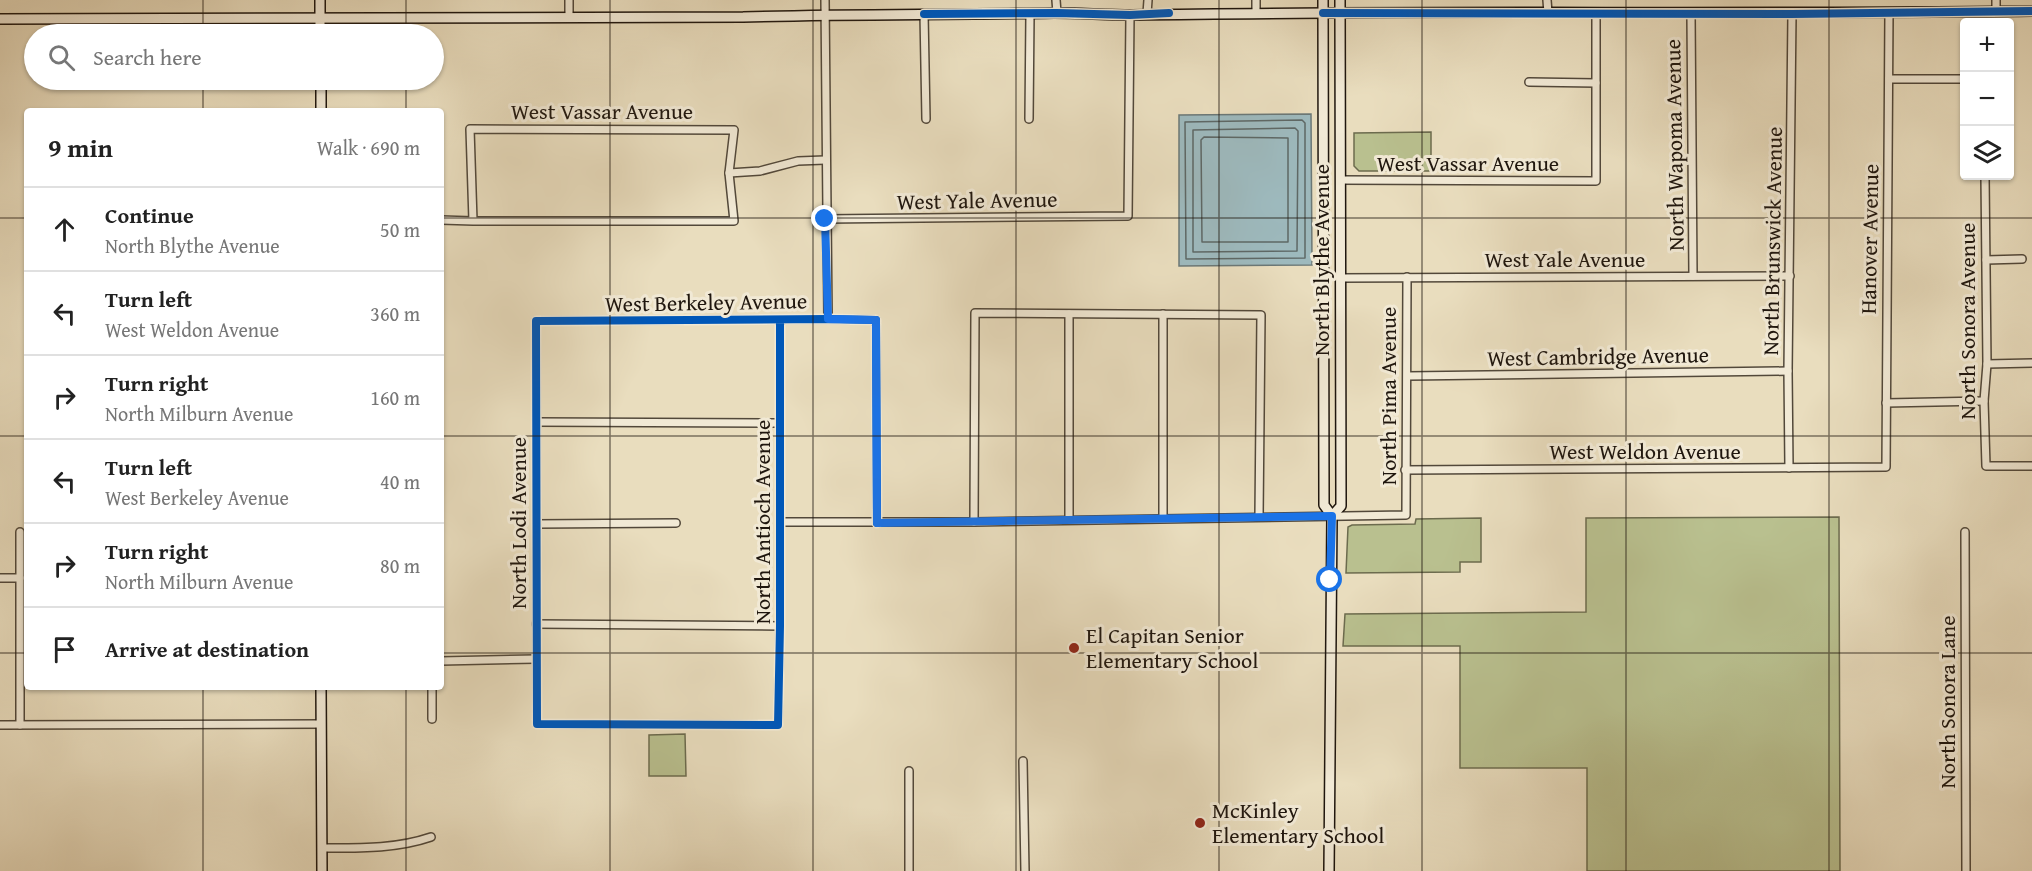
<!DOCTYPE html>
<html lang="en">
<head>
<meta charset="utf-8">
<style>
  :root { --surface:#fff; --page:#f6f6f6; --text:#222; --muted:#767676; --line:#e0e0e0 }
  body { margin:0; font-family:"Gentium Book Plus",serif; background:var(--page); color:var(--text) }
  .controls { position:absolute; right:18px; top:18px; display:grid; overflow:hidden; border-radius:6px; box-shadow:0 2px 4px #0004 }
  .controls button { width:54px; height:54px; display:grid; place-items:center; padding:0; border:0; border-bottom:2px solid var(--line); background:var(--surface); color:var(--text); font:30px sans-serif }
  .stop { position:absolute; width:18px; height:18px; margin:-14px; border:4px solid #1a73e8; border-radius:50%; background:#fff }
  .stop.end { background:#1a73e8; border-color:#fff; box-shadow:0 2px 6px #0008 }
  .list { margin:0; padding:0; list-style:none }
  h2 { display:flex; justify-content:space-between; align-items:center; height:78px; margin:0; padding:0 24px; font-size:26px }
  h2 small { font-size:20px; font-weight:400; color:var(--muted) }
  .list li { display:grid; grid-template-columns:39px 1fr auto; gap:18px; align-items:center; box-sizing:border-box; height:84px; padding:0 24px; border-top:2px solid var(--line) }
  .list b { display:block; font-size:22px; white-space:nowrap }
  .list p { margin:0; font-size:20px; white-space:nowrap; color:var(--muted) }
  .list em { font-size:20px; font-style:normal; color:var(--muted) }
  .icon { flex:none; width:33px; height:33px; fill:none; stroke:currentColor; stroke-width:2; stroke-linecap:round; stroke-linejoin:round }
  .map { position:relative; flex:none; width:2032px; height:871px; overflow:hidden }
  .search { position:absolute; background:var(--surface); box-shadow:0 2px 4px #0004; left:24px; top:24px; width:420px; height:66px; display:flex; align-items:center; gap:15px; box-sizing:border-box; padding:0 21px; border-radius:33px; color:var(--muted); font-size:22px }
  .panel { position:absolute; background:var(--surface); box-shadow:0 2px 4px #0004; left:24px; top:108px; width:420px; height:582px; border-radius:6px }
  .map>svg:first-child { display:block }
</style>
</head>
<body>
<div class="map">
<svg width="2032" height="871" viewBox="0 0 2032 871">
  <rect width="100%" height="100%" fill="#e9ddbe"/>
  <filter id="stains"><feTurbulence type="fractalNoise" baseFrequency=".00333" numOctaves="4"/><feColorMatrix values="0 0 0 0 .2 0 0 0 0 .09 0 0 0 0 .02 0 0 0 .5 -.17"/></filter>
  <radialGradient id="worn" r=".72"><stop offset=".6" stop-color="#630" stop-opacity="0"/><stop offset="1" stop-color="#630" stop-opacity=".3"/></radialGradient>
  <!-- green -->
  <g fill="#b9c08f" stroke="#6c6b4e" stroke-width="1.5">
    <path d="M1431 132V171H1359L1354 166V133Z"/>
    <path d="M1839 517 1840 871H1587V768H1460V646H1343L1345 614 1586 612V518Z"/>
    <path d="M1481 518V562H1460V572L1346 573 1348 527 1352 525 1415 524 1416 519Z"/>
    <path d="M685 734 686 776H649V735Z"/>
  </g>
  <!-- water -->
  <path fill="#9db9bd" stroke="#6b7877" stroke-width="1.5" d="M1311 114 1312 265 1179 266V115Z"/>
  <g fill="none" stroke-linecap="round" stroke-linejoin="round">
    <!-- shore -->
    <g stroke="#5e6866" stroke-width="1.5">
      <path d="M1302 120 1305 123V258L1186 259 1185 122Z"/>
      <path d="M1295 128 1298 131 1297 251 1193 252V130Z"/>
      <path d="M1204 137 1288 138V242H1202L1201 140Z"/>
    </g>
    <defs>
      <g id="street">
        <path d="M825 0 828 319"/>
        <path d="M1056 0 1057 13"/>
        <path d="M1256 0V14"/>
        <path d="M1547 0 1548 13"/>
        <path d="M1996 0V11"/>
        <path d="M924 14 926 119"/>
        <path d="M1147 14 1148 0"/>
        <path d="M1691 14 1693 276"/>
        <path d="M569 17V0"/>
        <path d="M1889 79H1964"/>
        <path d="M1529 82 1596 83"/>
        <path d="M1029 119 1030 14"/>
        <path d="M729 173 760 171 798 161 825 160"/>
        <path d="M1985 176 1987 364 1984 401 1986 466H2032"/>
        <path d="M1340 180 1596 181V13"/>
        <path d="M825 219 1128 216 1130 15"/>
        <path d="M441 220 473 221H734L729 173 734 130 470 129 473 221"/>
        <path d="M1986 260 2022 259"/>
        <path d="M1340 278 1790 276"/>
        <path d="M1069 314V520"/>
        <path d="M1163 314V517"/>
        <path d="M780 320V626L778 725 537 724 536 321 828 319 876 320 877 523"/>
        <path d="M1987 364 2032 363"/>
        <path d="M1408 376 1788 371"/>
        <path d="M1886 403 1984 401"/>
        <path d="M536 422 780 423"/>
        <path d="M1789 468 1788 371 1792 14"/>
        <path d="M1405 470 1886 467 1889 12"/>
        <path d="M780 522H974L1406 515 1407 277"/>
        <path d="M974 522 975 313 1261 315 1259 517"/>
        <path d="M536 524 676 523"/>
        <path d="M20 532V725"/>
        <path d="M1965 532 1966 871"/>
        <path d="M0 578H20"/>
        <path d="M536 624 780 626"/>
        <path d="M441 661 536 659"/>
        <path d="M432 687V719"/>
        <path d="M0 725 321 724"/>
        <path d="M1023 761 1025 871"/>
        <path d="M322 848C359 848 396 849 431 837"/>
        <path d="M909 871V771"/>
      </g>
      <g id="secondary">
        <path d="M320 0V34"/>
        <path d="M1323 0 1324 505 1332 516 1329 871"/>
        <path d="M0 19 743 17C847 14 950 15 1054 13 1080 13 1106 15 1132 15 1432 10 1732 15 2032 11"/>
        <path d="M321 80V111"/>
        <path d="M1332 516 1341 506 1340 0"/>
        <path d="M321 687 322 871"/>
      </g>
    </defs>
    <!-- street casing -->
    <use href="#street" stroke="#52483a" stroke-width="10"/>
    <!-- secondary casing -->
    <use href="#secondary" stroke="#1f160e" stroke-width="12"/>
    <!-- street -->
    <use href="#street" stroke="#f1e9d5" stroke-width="7"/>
    <!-- secondary -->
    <use href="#secondary" stroke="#f1e9d5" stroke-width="9"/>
    <defs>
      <g id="cycleway">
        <path d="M1323 13 1792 14 2032 11"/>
        <path d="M924 14 1057 13 1130 15 1169 13"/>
        <path d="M780 320V626L778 725 537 724 536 321 828 319 876 320 877 523"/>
      </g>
    </defs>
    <!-- cycleway casing -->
    <use href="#cycleway" stroke="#f1e9d5" stroke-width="11"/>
    <!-- cycleway -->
    <use href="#cycleway" stroke="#0057b8" stroke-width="8"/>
  </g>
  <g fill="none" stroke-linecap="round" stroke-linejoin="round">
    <!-- route -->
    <path stroke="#1a73e8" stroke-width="8" d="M825 219 828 319 876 320 877 523 1332 516 1330 580"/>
  </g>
  <!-- grid -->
  <path fill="none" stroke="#1f160e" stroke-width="1.5" stroke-opacity="0.55" d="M203 0V34M406 0V34M610 0V871M813 0V871M1016 0V871M1219 0V871M1422 0V871M1626 0V871M1829 0V871M203 80V111M406 80V111M0 218H27M441 218H2032M0 436H27M441 436H2032M0 653H27M441 653H2032M203 687V871M406 687V871"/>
  <!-- markers -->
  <g fill="#8f2418" stroke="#f1e9d5" stroke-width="2">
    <circle cx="1074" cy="648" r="6"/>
    <circle cx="1200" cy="823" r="6"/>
  </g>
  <g text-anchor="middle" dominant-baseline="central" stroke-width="6" stroke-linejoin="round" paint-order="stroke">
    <!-- street labels -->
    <g font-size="22" fill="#1f160e" stroke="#f1e9d5">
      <text x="602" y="111">West Vassar Avenue</text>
      <text transform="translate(1674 145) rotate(-91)">North Wapoma Avenue</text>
      <text x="1468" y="163">West Vassar Avenue</text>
      <text transform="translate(977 200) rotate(-1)">West Yale Avenue</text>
      <text transform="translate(1869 239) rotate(-89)">Hanover Avenue</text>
      <text transform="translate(1772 241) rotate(-89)">North Brunswick Avenue</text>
      <text x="1565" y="259">West Yale Avenue</text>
      <text transform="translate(1321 260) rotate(-90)">North Blythe Avenue</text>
      <text transform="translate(706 302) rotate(-1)">West Berkeley Avenue</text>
      <text transform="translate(1967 321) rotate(-90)">North Sonora Avenue</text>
      <text transform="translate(1598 356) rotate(-1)">West Cambridge Avenue</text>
      <text transform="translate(1388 396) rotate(-90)">North Pima Avenue</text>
      <text x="1645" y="451">West Weldon Avenue</text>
      <text transform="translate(762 522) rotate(-90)">North Antioch Avenue</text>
      <text transform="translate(518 523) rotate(-90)">North Lodi Avenue</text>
      <text transform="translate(1947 702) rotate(-90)">North Sonora Lane</text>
    </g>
    <!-- poi labels -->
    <g font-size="22" fill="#1f160e" stroke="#f1e9d5" text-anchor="start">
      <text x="1086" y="635">El Capitan Senior<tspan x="1086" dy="25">Elementary School</tspan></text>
      <text x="1212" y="810">McKinley<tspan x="1212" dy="25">Elementary School</tspan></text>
    </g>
  </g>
  <rect width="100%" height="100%" filter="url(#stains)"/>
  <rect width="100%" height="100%" fill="url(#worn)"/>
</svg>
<div class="controls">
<button>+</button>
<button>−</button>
<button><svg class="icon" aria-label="layers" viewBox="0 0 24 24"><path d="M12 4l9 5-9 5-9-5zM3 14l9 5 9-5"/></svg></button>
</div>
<div class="stop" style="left:1330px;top:580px"></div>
<div class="stop end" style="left:825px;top:219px"></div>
<div class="search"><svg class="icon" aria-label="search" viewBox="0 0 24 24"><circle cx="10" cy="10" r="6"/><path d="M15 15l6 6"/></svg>Search here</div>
<section class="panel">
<h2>9 min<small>Walk · 690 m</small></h2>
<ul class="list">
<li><svg class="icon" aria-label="ahead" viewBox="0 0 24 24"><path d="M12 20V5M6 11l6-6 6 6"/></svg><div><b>Continue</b><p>North Blythe Avenue</p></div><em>50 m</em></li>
<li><svg class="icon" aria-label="left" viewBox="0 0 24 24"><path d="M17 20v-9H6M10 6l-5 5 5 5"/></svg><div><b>Turn left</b><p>West Weldon Avenue</p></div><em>360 m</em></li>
<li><svg class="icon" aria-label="right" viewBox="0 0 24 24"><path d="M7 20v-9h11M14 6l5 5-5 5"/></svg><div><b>Turn right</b><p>North Milburn Avenue</p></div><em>160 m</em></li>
<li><svg class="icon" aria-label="left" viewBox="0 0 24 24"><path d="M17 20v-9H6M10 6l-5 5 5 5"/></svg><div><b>Turn left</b><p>West Berkeley Avenue</p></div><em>40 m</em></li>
<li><svg class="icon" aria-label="right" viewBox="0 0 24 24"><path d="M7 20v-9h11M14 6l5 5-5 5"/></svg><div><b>Turn right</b><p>North Milburn Avenue</p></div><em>80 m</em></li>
<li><svg class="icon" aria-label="arrive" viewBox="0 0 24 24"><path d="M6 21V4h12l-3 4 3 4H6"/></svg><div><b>Arrive at destination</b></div></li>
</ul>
</section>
</div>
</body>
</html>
